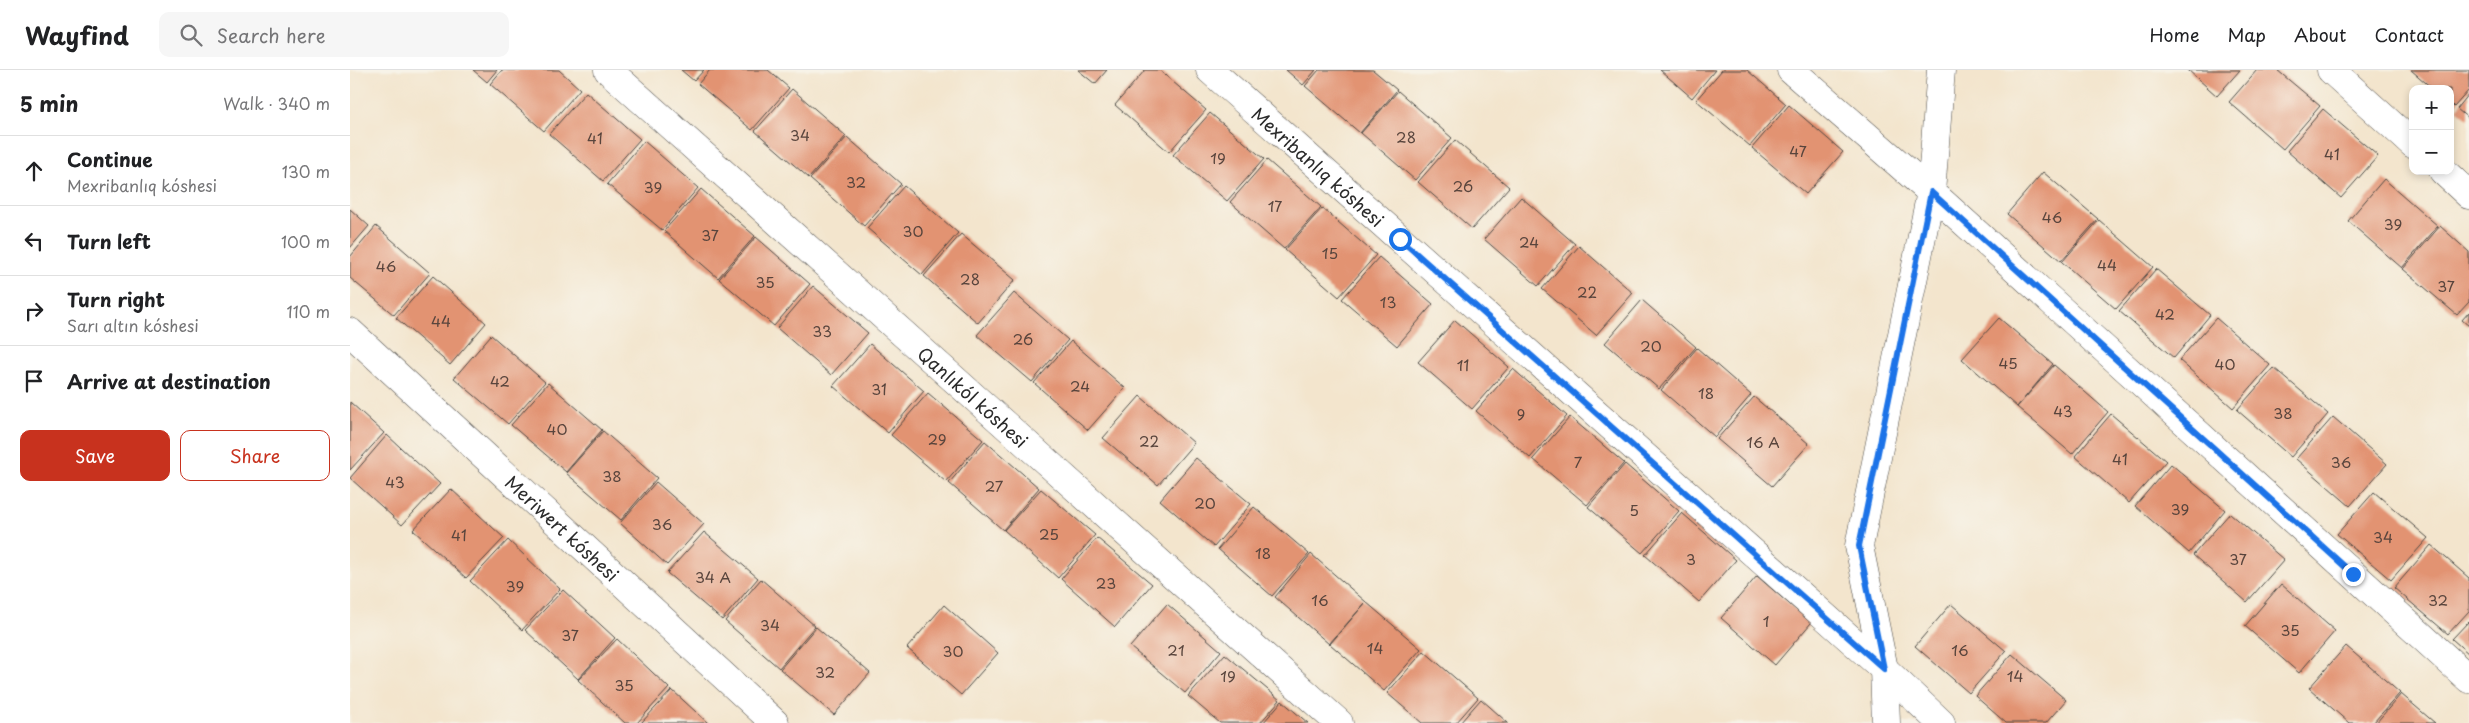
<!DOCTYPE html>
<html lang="en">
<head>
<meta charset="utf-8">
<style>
  :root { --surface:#fff; --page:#f6f6f6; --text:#202124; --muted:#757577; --line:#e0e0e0; --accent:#c8321e }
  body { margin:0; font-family:"Playpen Sans",sans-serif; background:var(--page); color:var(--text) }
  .controls { position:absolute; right:15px; top:15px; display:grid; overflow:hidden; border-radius:10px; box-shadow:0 2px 8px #0003 }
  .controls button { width:45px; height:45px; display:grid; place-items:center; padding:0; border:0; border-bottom:1px solid var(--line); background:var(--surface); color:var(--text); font:25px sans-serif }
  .stop { position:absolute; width:15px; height:15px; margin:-11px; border:4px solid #1a73e8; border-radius:50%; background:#fff }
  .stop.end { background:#1a73e8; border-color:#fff; box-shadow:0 1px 5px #0008 }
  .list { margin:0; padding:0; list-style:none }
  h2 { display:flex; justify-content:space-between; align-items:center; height:65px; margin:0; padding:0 20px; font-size:21px }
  h2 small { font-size:16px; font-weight:400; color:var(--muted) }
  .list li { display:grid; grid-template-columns:32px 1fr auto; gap:15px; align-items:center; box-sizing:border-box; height:70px; padding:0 20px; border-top:1px solid var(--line) }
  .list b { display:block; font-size:19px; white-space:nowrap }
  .list p { margin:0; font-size:16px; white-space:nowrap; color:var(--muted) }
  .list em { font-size:16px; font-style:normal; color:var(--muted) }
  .actions { display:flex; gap:10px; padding:15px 20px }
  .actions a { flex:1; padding:11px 0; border:1px solid var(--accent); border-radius:10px; text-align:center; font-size:18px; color:var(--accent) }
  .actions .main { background:var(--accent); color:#fff }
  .icon { flex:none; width:28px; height:28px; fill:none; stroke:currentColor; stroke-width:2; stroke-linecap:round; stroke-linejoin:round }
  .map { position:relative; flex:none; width:2119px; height:653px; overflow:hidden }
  header { display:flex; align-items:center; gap:30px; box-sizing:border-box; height:70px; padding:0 25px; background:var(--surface); border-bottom:1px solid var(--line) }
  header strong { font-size:24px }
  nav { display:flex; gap:28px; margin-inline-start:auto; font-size:18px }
  .search { width:350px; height:45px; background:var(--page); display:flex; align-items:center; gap:12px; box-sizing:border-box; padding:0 18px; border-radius:10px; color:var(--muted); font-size:19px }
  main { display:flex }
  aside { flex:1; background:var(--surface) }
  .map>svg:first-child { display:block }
</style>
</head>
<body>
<header>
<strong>Wayfind</strong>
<div class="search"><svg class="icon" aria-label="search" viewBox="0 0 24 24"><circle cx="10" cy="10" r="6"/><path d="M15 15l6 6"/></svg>Search here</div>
<nav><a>Home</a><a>Map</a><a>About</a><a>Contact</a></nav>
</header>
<main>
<aside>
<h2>5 min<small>Walk · 340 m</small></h2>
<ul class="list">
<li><svg class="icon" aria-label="ahead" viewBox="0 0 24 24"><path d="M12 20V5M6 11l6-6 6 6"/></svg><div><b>Continue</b><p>Mexribanlıq kóshesi</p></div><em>130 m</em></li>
<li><svg class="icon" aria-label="left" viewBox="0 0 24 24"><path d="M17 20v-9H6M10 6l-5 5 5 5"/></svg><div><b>Turn left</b></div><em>100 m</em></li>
<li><svg class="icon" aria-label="right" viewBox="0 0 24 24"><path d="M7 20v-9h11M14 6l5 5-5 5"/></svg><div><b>Turn right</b><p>Sarı altın kóshesi</p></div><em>110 m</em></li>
<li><svg class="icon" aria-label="arrive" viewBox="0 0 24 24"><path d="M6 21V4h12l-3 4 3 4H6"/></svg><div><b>Arrive at destination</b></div></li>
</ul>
<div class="actions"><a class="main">Save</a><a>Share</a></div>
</aside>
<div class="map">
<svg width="2119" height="653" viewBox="0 0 2119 653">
  <rect width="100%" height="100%" fill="#f7f3e8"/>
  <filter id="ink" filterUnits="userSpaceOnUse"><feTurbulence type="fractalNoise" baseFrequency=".02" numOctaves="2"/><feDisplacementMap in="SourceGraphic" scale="10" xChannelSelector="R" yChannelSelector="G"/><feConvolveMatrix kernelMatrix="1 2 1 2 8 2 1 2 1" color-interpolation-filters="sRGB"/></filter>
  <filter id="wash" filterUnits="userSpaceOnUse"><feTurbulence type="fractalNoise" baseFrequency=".0096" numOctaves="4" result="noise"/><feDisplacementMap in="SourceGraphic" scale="20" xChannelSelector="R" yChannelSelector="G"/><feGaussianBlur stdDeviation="1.12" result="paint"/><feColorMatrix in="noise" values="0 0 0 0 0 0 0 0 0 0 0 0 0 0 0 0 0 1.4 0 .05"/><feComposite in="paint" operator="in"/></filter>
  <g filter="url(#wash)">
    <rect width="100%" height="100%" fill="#f3e5cd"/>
    <g id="blocks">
      <!-- building -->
      <g fill="#e29372">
        <path d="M123 0H147L137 12Z"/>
        <path d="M152 0H209L230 19 194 61 140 14Z"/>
        <path d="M331 0H354L344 11Z"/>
        <path d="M360 0H418L439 18 402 60 348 14Z"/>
        <path d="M728 0H757L745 14Z"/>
        <path d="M795 0H809L856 40 819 82 765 35Z"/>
        <path d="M936 0H966L953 15Z"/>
        <path d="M969 0H1023L1047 20 1010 63 955 16Z"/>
        <path d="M1310 0H1365L1342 28Z"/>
        <path d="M1372 0H1397L1436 34 1400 76 1346 30Z"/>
        <path d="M1838 0H1890L1867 26Z"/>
        <path d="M1907 0H1927L1970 36 1933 79 1879 32Z"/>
        <path d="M2061 0H2119V20L2104 37 2100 33V19H2083Z"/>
        <path d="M442 19 496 66 459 108 405 61Z"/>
        <path d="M1048 21 1102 68 1065 110 1011 63Z"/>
        <path d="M236 22 290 69 253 111 199 64Z"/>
        <path d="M2119 24V49L2107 39Z"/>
        <path d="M1439 35 1493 82 1456 124 1402 78Z"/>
        <path d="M1973 39 2028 86 1991 128 1937 81Z"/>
        <path d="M860 43 914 89 877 131 823 85Z"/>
        <path d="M497 67 551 114 514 156 460 109Z"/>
        <path d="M1105 70 1159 117 1122 159 1068 112Z"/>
        <path d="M294 71 348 118 312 160 257 114Z"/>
        <path d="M917 90 971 137 934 179 880 132Z"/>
        <path d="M1693 102 1748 149 1711 191 1657 144Z"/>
        <path d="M2034 109 2088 156 2052 198 1998 151Z"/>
        <path d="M554 116 608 163 572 205 517 158Z"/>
        <path d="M351 119 405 166 368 208 314 161Z"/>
        <path d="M1171 127 1225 174 1188 216 1134 169Z"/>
        <path d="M972 138 1026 185 989 227 935 180Z"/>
        <path d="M0 139 19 156 0 178Z"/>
        <path d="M1749 150 1803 197 1766 239 1712 192Z"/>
        <path d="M26 156 80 203 44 245 0 208V187Z"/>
        <path d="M2090 156 2119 182V232L2107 245 2053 199Z"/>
        <path d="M611 164 665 210 628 253 574 206Z"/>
        <path d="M406 167 460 214 424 256 369 209Z"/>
        <path d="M1229 176 1283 223 1246 265 1192 219Z"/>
        <path d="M1029 187 1083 234 1047 276 992 229Z"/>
        <path d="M1806 199 1860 245 1824 288 1769 241Z"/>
        <path d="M83 206 136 253 100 295 46 248Z"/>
        <path d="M463 216 518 263 481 305 427 258Z"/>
        <path d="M664 223 718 270 682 312 627 265Z"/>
        <path d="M1292 230 1346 277 1309 319 1255 273Z"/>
        <path d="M2119 242V256L2112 250Z"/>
        <path d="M1649 248 1703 294 1667 337 1612 289Z"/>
        <path d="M1866 248 1920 295 1883 338 1829 290Z"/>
        <path d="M1105 250 1159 297 1122 339 1068 292Z"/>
        <path d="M141 265 195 312 158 354 104 308Z"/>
        <path d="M721 271 775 318 738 360 684 313Z"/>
        <path d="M520 274 574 321 538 363 483 316Z"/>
        <path d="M1347 278 1401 325 1365 367 1311 320Z"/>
        <path d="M1704 295 1758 342 1722 384 1667 337Z"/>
        <path d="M1924 298 1978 344 1941 387 1887 340Z"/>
        <path d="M1163 299 1217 346 1180 388 1126 341Z"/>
        <path d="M198 313 252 360 216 402 161 355Z"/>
        <path d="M578 323 633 370 596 412 541 365Z"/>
        <path d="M790 326 844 373 808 415 753 368Z"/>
        <path d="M1404 327 1459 374 1422 416 1367 369Z"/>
        <path d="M0 332 34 363 0 400Z"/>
        <path d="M1761 344 1816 391 1779 433 1725 386Z"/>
        <path d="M1220 347 1274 393 1237 435 1183 389Z"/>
        <path d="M1983 347 2037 394 2000 436 1946 389Z"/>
        <path d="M253 361 307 408 271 450 216 403Z"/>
        <path d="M37 365 90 414 52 455 0 408Z"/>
        <path d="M635 371 689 418 653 460 599 413Z"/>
        <path d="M846 388 901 434 864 477 810 430Z"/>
        <path d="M1275 394 1329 441 1292 483 1238 437Z"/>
        <path d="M1821 394 1875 440 1839 483 1785 436Z"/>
        <path d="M306 412 354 454 317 495 270 453Z"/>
        <path d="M101 419 154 468 116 508 63 460Z"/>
        <path d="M691 419 745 465 708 508 654 460Z"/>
        <path d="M2024 422 2078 468 2041 510 1987 464Z"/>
        <path d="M904 437 959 484 922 526 868 479Z"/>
        <path d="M1332 443 1386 490 1349 532 1295 485Z"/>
        <path d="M1880 443 1934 490 1897 532 1843 485Z"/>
        <path d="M354 462 408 508 372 550 317 503Z"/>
        <path d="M747 468 802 514 765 557 711 509Z"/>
        <path d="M158 470 210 519 172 560 120 511Z"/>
        <path d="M2081 475 2119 508V541L2098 564 2044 518Z"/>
        <path d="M961 484 1016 532 979 574 925 527Z"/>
        <path d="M1407 506 1461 553 1425 595 1371 548Z"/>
        <path d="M411 509 465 556 429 598 375 551Z"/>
        <path d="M1931 514 1985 561 1949 603 1895 556Z"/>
        <path d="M213 520 265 568 228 609 175 560Z"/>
        <path d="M1016 532 1071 579 1034 621 980 574Z"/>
        <path d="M817 534 871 581 835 623 780 577Z"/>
        <path d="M1601 534 1656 581 1619 623 1565 576Z"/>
        <path d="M594 535 648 583 611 625 557 578Z"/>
        <path d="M2119 551V584L2102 569Z"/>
        <path d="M466 557 520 603 484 645 430 599Z"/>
        <path d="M267 569 319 618 287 653H275L228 610Z"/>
        <path d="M1996 576 2050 623 2023 653H1999L1959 618Z"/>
        <path d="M1074 581 1128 628 1106 653H1072L1037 623Z"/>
        <path d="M875 584 930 630 910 653H870L838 626Z"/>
        <path d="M1662 584 1716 630 1696 653H1656L1625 626Z"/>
        <path d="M322 620 358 653H291Z"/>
        <path d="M2051 624 2085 653H2026Z"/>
        <path d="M1131 629 1158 653H1110Z"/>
        <path d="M932 631 958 653H913Z"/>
      </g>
    </g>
  </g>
  <g filter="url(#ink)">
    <use href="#blocks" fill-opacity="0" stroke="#494743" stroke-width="1"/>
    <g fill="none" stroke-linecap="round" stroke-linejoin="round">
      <defs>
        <g id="minor">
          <path id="s1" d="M258 0 989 653"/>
          <path id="s2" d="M860 0 1534 599 1591 653"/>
          <path d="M1441 0 1581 122 2119 609"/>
          <path d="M1981 0 2063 74"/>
          <path d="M2093 101 2119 125"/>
          <path id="s3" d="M0 262 425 653"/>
          <path d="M1536 653 1534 599 1509 476 1581 122 1591 0"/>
        </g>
      </defs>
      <!-- minor casing -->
      <use href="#minor" stroke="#494743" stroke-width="29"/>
      <!-- minor -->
      <use href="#minor" stroke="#fff" stroke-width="28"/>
    </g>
  </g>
  <g fill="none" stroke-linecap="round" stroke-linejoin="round" filter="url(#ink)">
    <!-- route -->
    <path stroke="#1a73e8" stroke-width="6" d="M1050 169 1534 599 1509 476 1581 122 2003 504"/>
  </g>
  <g text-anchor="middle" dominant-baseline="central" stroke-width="4.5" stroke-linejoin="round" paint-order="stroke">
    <!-- number labels -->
    <g font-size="15" fill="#59453d">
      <text x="450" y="64">34</text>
      <text x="1056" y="66">28</text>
      <text x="245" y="67">41</text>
      <text x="1448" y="80">47</text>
      <text x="1982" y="83">41</text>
      <text x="868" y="87">19</text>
      <text x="506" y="111">32</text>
      <text x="1113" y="115">26</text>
      <text x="303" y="116">39</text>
      <text x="925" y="135">17</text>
      <text x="1702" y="146">46</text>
      <text x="2043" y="153">39</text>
      <text x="563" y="160">30</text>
      <text x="360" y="164">37</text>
      <text x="1179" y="171">24</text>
      <text x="980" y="182">15</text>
      <text x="1757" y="194">44</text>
      <text x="36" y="195">46</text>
      <text x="620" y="208">28</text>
      <text x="415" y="211">35</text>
      <text x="2096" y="215">37</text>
      <text x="1237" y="221">22</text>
      <text x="1038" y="231">13</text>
      <text x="1815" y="243">42</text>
      <text x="91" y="250">44</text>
      <text x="472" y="260">33</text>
      <text x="673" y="268">26</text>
      <text x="1301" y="275">20</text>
      <text x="1658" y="292">45</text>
      <text x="1875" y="293">40</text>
      <text x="1113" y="294">11</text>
      <text x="150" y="310">42</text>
      <text x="730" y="315">24</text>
      <text x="529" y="318">31</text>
      <text x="1356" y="322">18</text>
      <text x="1713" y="340">43</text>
      <text x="1933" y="342">38</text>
      <text x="1171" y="343">9</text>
      <text x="207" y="358">40</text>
      <text x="587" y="368">29</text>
      <text x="799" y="370">22</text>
      <text x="1413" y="371">16 А</text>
      <text x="1770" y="388">41</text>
      <text x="1228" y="391">7</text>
      <text x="1991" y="391">36</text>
      <text x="262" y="405">38</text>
      <text x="45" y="411">43</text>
      <text x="644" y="415">27</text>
      <text x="855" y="432">20</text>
      <text x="1830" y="438">39</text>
      <text x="1284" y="439">5</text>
      <text x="312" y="453">36</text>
      <text x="699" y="463">25</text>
      <text x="109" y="464">41</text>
      <text x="2033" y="466">34</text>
      <text x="913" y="482">18</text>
      <text x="1341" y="488">3</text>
      <text x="1888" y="488">37</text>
      <text x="363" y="506">34 А</text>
      <text x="756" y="512">23</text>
      <text x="165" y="515">39</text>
      <text x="970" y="529">16</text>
      <text x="2088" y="529">32</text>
      <text x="1416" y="550">1</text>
      <text x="420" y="554">34</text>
      <text x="1940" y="559">35</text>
      <text x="220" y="564">37</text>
      <text x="1025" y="577">14</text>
      <text x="826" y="579">21</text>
      <text x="1610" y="579">16</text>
      <text x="603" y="580">30</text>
      <text x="475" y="601">32</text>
      <text x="878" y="605">19</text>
      <text x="1665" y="605">14</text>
      <text x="274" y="614">35</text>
    </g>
    <!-- street labels -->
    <g font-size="18" fill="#2b2b2b" stroke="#f7f3e8">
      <text stroke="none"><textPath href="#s2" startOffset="145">Mexribanlıq kóshesi</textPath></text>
      <text stroke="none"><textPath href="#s1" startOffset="490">Qanlıkól kóshesi</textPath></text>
      <text stroke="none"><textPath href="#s3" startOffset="289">Meriwert kóshesi</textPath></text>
    </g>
  </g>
</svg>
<div class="controls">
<button>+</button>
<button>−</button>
</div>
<div class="stop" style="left:1050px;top:169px"></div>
<div class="stop end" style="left:2003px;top:504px"></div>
</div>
</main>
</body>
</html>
